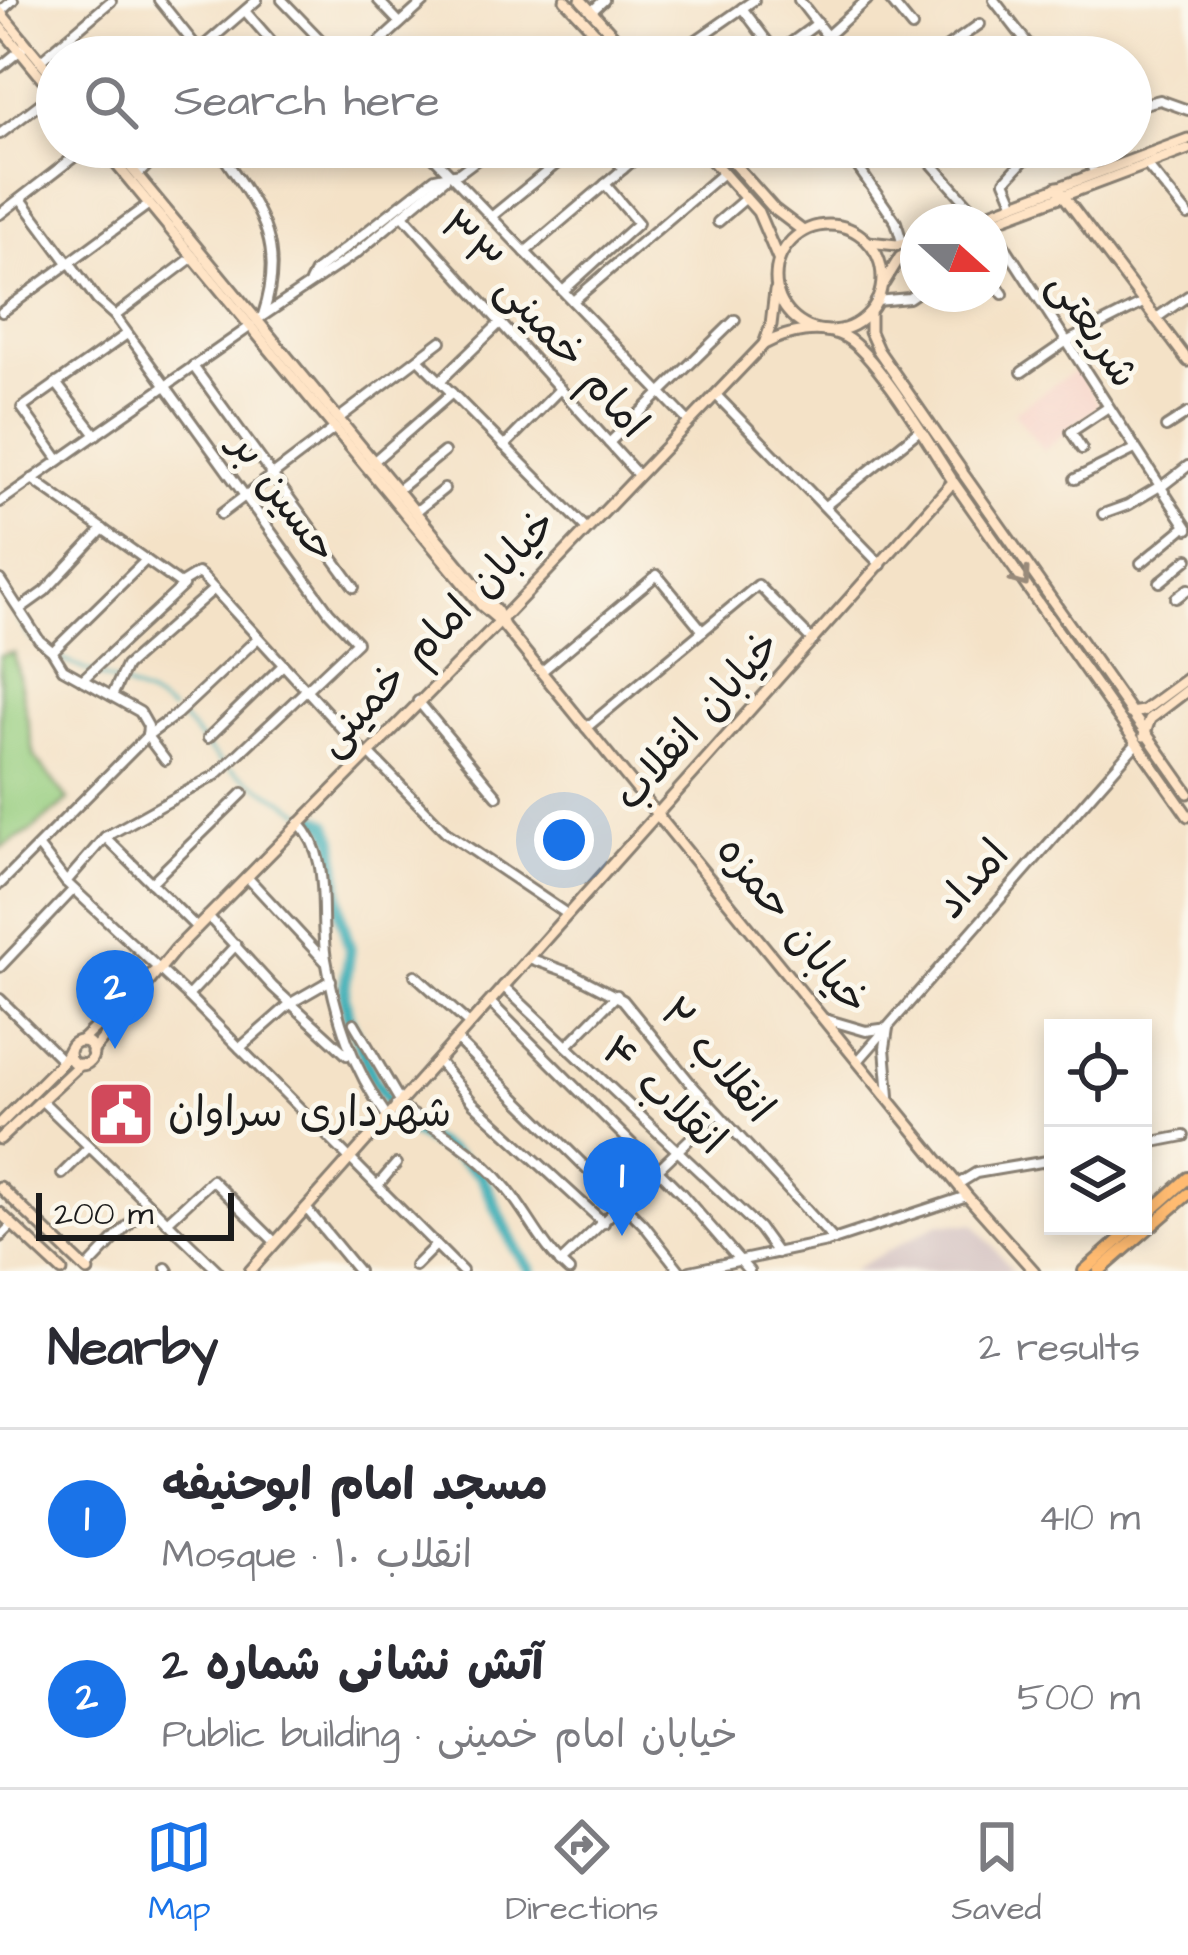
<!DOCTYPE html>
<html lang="en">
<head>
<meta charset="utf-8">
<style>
  :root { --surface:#fff; --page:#f2f2f3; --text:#2b2b33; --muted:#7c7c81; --line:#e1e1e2; --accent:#1a73e8 }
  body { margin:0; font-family:"Architects Daughter","Playpen Sans Arabic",sans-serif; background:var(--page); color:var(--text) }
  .controls { position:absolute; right:36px; bottom:36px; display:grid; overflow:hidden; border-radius:0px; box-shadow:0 6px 18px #0003 }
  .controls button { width:108px; height:108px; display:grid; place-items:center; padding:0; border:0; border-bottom:3px solid var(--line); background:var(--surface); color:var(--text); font:60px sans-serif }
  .compass { position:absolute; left:900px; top:204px; width:108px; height:108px; border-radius:50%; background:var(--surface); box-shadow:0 6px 18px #0003; rotate:111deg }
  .scale { position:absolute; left:36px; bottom:30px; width:198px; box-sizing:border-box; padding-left:12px; border:6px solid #1c1c1c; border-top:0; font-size:33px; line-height:42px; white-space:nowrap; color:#1c1c1c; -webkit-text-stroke:9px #fbf7ec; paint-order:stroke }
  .you { position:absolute; left:564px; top:840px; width:42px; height:42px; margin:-30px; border:9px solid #fff; border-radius:50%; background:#1a73e8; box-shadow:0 0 0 18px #1a73e833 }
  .badge { display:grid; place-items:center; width:78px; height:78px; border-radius:50%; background:var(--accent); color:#fff; font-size:39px; font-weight:700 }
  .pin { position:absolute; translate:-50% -99px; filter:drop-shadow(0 3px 6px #0008) }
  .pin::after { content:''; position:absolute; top:63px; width:42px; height:36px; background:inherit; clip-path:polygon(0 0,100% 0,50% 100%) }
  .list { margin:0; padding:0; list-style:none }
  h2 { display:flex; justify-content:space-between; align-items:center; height:156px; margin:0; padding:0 48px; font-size:51px }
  h2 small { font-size:39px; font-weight:400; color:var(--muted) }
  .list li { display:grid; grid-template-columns:78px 1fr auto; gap:36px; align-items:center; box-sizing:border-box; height:180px; padding:0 48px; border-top:3px solid var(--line) }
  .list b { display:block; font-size:45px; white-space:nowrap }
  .list p { margin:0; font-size:39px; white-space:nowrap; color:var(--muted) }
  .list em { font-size:39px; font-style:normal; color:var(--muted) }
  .icon { flex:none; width:66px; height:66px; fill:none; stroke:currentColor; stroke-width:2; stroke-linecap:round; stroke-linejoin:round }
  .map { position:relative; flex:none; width:1188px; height:1271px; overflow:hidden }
  .search { position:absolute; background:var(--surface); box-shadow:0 6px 18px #0003; left:36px; right:36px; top:36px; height:132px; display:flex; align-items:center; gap:30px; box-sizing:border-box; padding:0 42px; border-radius:66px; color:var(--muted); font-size:45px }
  .sheet { height:516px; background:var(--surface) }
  nav { display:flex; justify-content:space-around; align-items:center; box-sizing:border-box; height:168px; border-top:3px solid var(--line); background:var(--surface); font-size:33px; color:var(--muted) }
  nav a { display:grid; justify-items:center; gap:6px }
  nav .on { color:var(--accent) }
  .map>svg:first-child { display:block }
</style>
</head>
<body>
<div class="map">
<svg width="1188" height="1271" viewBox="0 0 1188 1271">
  <rect width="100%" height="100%" fill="#fbf7ec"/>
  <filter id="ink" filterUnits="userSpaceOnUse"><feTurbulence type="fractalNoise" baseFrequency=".00833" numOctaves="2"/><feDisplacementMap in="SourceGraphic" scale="24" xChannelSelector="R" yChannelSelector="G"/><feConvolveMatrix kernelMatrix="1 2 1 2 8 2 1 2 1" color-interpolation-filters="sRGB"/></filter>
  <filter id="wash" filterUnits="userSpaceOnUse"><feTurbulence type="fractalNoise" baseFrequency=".004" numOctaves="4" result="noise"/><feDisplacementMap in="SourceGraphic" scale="48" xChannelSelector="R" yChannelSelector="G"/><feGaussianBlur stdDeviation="2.7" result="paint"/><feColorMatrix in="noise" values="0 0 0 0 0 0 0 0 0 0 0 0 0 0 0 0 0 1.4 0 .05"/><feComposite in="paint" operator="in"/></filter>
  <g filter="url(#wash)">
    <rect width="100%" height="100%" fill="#f4e2c7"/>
    <!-- built -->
    <path fill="#f7d1c6" d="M1077 369 1099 405 1043 451 1014 412Z"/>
    <!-- industrial -->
    <path fill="#d2bfbf" d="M938 1224H974L1013 1271H850Z"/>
    <!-- green -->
    <path fill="#96cd7f" stroke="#59744e" stroke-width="3" d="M14 653 35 757 68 800 31 831 0 848V655Z"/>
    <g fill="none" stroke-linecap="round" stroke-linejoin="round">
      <!-- stream -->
      <g stroke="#3cadb5" stroke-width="3">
        <path d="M0 588 29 636 38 643"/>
        <path d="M60 659 150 697 172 711"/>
        <path d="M181 718 221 763"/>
        <path d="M230 769 302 812"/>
      </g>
      <!-- river -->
      <g stroke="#3cadb5" stroke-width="12">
        <path d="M313 817 327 824 334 839 340 913 350 949 344 994 348 1016 374 1079 388 1101"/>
        <path d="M398 1123 453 1154 481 1175 514 1246 531 1271"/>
      </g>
    </g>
  </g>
  <g filter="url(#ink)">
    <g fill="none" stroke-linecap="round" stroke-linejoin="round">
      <defs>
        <g id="street">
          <path d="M159 0 199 50"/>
          <path d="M282 0 337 57"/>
          <path d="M378 0 400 23"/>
          <path d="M799 0 843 57"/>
          <path d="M890 0 912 27"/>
          <path d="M994 0 1038 57"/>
          <path d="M742 8 779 57"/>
          <path d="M245 11 285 57"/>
          <path d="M0 12 13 0"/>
          <path d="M591 12 604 0"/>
          <path d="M828 35 867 0"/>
          <path d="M191 57 257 0"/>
          <path d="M309 57 324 43"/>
          <path d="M363 57 426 0"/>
          <path d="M591 57 611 49"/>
          <path d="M672 57 754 0"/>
          <path d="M772 57 818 23"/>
          <path d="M933 57 980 24"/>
          <path d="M40 61 111 1"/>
          <path d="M0 67 22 49"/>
          <path d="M1131 107 1160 100 1188 110"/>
          <path d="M0 134 54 93"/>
          <path d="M217 147C256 206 288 239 263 315"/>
          <path d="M424 147 689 422"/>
          <path d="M607 147 623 169"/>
          <path d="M844 147 896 222 903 245"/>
          <path d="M917 147 979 217"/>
          <path d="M1083 147 1094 172"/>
          <path d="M1146 164 1188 215"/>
          <path d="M140 173 165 147"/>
          <path d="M21 199 69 264"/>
          <path d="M1015 204 1005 181 1036 147"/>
          <path d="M0 214 87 147"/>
          <path d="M403 215 638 475"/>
          <path d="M491 217 577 147"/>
          <path d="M718 222 746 198"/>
          <path d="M990 223 1188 529"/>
          <path d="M525 252 649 147"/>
          <path d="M990 275 1003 294"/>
          <path d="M310 282 315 272 435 178 459 173 494 147"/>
          <path d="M563 291 638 223 605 184"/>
          <path d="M573 301 723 173"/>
          <path d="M876 301 909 298 918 292"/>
          <path d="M2 312 149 204"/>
          <path d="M115 316 193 257"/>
          <path d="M1155 319 1188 296"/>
          <path d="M257 320 358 252 445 179"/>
          <path d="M418 359 586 528"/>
          <path d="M193 366 354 587"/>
          <path d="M1022 372 1064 343 1143 303"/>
          <path d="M440 381 500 323"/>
          <path d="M56 383 96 435"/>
          <path d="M716 395 881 565"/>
          <path d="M342 416 441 341"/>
          <path d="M1166 427 1188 413"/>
          <path d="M609 443 735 320"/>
          <path d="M504 446 560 389"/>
          <path d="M1082 449 1071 432 1107 408"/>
          <path d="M59 460 22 408 127 334"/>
          <path d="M373 462 452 393"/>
          <path d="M32 479 180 584 198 573 202 576 366 755"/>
          <path d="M1075 479 1135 449"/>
          <path d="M401 487 444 452"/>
          <path d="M1161 487 1188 466"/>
          <path d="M0 502 251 326"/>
          <path d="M825 506 920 430"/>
          <path d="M419 509 444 489"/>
          <path d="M221 514 335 428"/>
          <path d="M1103 514 1128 505 1160 486"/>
          <path d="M1141 563 1186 526"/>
          <path d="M0 580 39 640 52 651 63 669 140 712 148 726 147 736 165 760"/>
          <path d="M1160 582 1188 559"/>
          <path d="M1176 598 1188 589"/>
          <path d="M20 609 45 591 103 529"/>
          <path d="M53 651 146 560"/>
          <path d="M541 672 657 575 703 631"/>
          <path d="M82 680 183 586"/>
          <path d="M112 696 126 666 214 589"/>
          <path d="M418 701 497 796"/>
          <path d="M586 728 758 585 813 641"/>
          <path d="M208 738 283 665"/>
          <path d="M369 753 447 833 567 914"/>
          <path d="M299 823C333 859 318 913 326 959 336 1017 352 1068 387 1116"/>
          <path d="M105 837 197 928"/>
          <path d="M39 847 66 882 188 996 462 1271"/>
          <path d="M247 877 325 961"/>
          <path d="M66 882 105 837 216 775 357 642 329 612 115 316 97 300 70 263"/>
          <path d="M151 883 243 793"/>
          <path d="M0 884 147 736 177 714 258 638"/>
          <path d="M208 916 273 987 347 1055"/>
          <path d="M529 958 573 974 623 1000 692 1085 834 1240"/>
          <path d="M0 967 73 890"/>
          <path d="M415 975 469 1024"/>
          <path d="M503 986 759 1228 777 1253"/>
          <path d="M188 996 236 945"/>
          <path d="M0 999 63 1061"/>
          <path d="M490 1002 681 1193 749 1271"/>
          <path d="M825 1019 866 1031 888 1028 885 1048 889 1096"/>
          <path d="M354 1023 400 1101"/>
          <path d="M456 1039 644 1225 680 1271"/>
          <path d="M567 1046 617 995"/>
          <path d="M240 1048 291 1003 331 980"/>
          <path d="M438 1061 473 1103 604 1223"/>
          <path d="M858 1061 1137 743"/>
          <path d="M41 1100 218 1271"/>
          <path d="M396 1105C439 1129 476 1151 507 1189 529 1216 543 1248 569 1271"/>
          <path d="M1143 1144 1184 1136"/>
          <path d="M62 1174 89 1147"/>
          <path d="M958 1184 976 1173 1053 1160"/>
          <path d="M378 1185 396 1164"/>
          <path d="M306 1208 358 1271"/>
          <path d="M167 1222 212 1180 275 1242"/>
          <path d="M0 1237 12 1225"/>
          <path d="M560 1263 717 1113"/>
          <path d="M415 1266 436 1245"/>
          <path d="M166 1268 168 1271"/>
          <path d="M86 1269 148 1204"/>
          <path d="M690 1271 827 1242 967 1196"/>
        </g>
        <g id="secondary">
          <path d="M565 0 618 57"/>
          <path d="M581 0 633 57"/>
          <path d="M0 12 57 81"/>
          <path d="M0 27 57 96"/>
          <path d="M102 147 481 605 500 621"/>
          <path d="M114 147 497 611 504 626 967 1196 1034 1271"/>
          <path d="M700 147 758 212 778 259"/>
          <path d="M719 147 774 209 803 231"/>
          <path d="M1057 187 1188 361"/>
          <path d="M966 222 1188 139"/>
          <path d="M990 223 1188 149"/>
          <circle cx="829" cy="278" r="53"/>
          <path d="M868 242 897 245 918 240"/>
          <path d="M884 283 900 257 918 249"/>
          <path d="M870 313V332L878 350 962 471"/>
          <path d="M764 344 771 325 775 291"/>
          <path d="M964 475 1188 793"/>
          <path d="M954 483 1188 816"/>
          <path d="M1130 713 1143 711 1188 678"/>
          <path d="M1144 736 1150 719 1188 690"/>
          <path d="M81 1041 154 972"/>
          <circle cx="81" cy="1053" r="12"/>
          <path d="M92 1052 176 949 496 625 764 344C787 332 820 324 845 337 875 353 930 446 951 478"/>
          <path d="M0 1124 63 1061 69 1050"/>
          <path d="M0 1139 80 1064"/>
          <path d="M0 1187 88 1271"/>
          <path d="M0 1213 62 1271"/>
          <path d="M250 1271 953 482"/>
        </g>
        <g id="primary">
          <path d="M1143 1218 1188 1178"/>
          <path d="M1084 1271 1135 1226"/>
          <path d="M1099 1271 1188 1194"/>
        </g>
      </defs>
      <!-- street casing -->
      <use href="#street" stroke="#887f72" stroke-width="14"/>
      <!-- secondary casing -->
      <use href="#secondary" stroke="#887f72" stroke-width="15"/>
      <!-- primary casing -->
      <use href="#primary" stroke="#887f72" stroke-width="16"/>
      <!-- street -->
      <use href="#street" stroke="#fff" stroke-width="8"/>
      <!-- secondary -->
      <use href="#secondary" stroke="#ffe4c6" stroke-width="9"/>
      <!-- primary -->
      <use href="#primary" stroke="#ffbb71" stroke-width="10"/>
    </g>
    <!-- one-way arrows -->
    <defs><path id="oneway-chevron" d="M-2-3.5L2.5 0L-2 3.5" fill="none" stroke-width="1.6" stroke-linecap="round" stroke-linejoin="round" transform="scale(3)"/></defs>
    <use stroke="#998a7a" href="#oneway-chevron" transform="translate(1022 579) rotate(55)"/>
  </g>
  <!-- icons -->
  <defs>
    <symbol id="civic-square" viewBox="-11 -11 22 22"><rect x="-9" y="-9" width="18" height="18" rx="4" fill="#d1495b" stroke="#fbf7ec"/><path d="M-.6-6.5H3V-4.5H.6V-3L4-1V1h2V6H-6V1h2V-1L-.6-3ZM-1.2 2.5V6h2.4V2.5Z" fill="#fff"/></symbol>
  </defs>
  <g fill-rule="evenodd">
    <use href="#civic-square" x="83" y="1076" width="76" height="76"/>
  </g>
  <g text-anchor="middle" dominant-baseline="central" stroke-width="10" stroke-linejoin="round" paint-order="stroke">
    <!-- street labels -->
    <g font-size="42" fill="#1c1c1c" stroke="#fbf7ec">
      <text transform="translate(543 325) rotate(48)">امام خمینی ۳۳</text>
      <text transform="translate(1093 330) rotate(57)">شریعتی</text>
      <text transform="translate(283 498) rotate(54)">حسین بر</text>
      <text transform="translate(437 633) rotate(-46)">خیابان امام خمینی</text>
      <text transform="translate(698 721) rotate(-48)">خیابان انقلاب</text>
      <text transform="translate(973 880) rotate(-49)">امداد</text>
      <text transform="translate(792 926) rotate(51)">خیابان حمزه</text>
      <text transform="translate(716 1061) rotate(49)">انقلاب ۲</text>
      <text transform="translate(663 1096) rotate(43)">انقلاب ۴</text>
    </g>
    <!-- poi labels -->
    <g font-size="42" fill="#1c1c1c" stroke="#fbf7ec" text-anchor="start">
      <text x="168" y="1114">شهرداری سراوان</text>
    </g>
  </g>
</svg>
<div class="controls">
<button><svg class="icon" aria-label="locate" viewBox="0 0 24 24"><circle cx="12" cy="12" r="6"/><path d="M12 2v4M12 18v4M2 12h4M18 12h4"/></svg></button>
<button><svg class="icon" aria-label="layers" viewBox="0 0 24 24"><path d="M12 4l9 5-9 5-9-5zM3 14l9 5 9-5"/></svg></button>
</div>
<svg class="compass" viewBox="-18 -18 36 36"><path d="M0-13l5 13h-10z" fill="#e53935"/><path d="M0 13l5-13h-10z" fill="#7c7c81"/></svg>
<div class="scale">200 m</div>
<div class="you"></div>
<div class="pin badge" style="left:622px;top:1236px">1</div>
<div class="pin badge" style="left:115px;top:1049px">2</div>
<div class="search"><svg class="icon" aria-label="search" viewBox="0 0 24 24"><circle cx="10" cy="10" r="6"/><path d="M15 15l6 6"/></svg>Search here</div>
</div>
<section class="sheet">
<h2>Nearby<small>2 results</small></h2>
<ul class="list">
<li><span class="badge">1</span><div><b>مسجد امام ابوحنیفه</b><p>Mosque · انقلاب ۱۰</p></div><em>410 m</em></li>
<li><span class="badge">2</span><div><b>آتش نشانی شماره 2</b><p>Public building · خیابان امام خمینی</p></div><em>500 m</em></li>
</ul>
</section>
<nav>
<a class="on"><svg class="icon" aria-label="map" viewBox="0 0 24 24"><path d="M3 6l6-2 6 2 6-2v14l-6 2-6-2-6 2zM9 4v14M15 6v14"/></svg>Map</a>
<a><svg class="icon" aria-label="directions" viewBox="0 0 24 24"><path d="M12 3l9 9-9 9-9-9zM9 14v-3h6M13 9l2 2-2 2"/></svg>Directions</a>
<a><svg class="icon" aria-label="saved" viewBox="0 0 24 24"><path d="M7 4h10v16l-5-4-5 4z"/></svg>Saved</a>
</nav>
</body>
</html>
